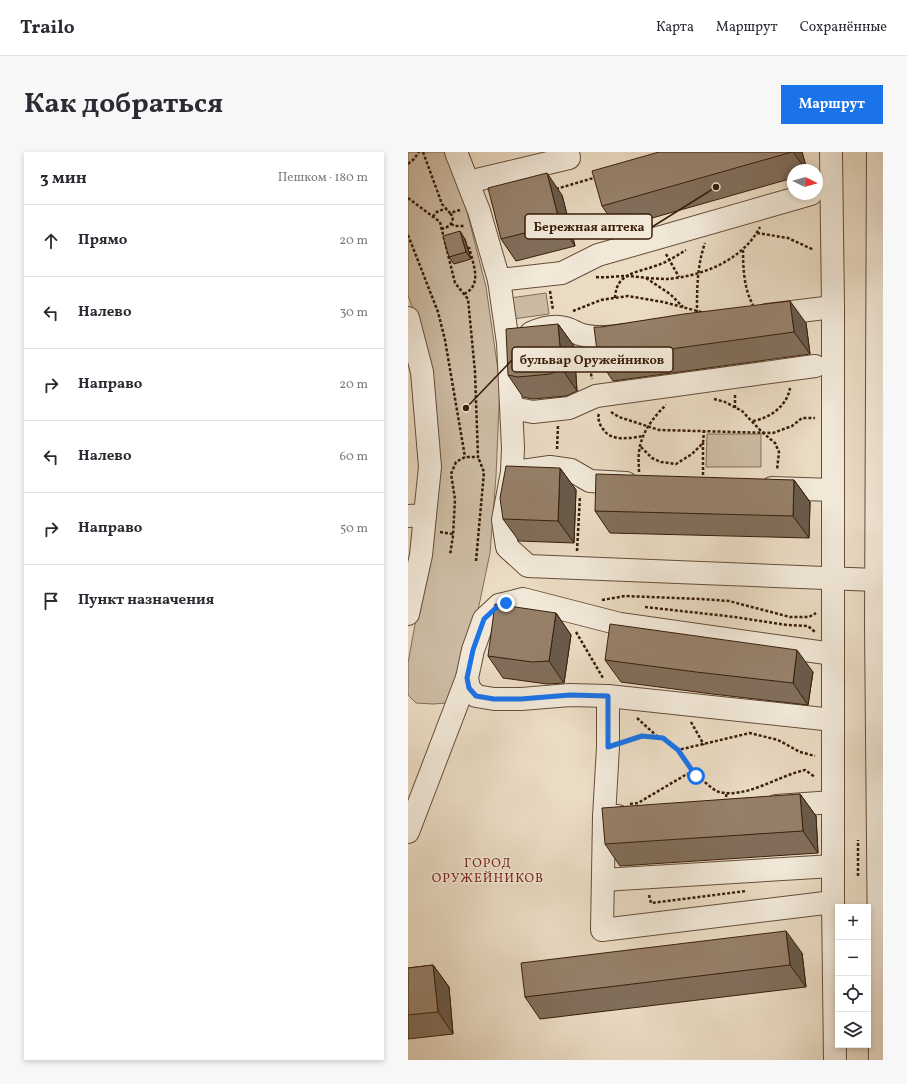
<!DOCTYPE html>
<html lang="ru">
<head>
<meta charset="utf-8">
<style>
  :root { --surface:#fff; --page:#f7f7f7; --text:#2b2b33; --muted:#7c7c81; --line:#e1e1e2; --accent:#1a73e8 }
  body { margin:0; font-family:Vollkorn,serif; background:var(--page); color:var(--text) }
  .controls { position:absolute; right:12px; bottom:12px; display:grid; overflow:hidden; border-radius:0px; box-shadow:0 2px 6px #0003 }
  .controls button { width:36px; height:36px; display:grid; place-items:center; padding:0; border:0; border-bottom:1px solid var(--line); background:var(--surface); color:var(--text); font:20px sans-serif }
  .compass { position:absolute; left:379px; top:12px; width:36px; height:36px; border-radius:50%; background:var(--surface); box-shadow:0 2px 6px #0003; rotate:96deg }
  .stop { position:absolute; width:12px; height:12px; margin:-9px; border:3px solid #1a73e8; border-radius:50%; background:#fff }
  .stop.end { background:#1a73e8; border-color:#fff; box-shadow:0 1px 4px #0008 }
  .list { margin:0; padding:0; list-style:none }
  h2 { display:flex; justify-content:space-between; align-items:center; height:52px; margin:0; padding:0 16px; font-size:17px }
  h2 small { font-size:13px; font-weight:400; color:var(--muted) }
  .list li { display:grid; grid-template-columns:26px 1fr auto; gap:12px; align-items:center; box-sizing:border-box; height:72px; padding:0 16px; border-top:1px solid var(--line) }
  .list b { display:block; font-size:15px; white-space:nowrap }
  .list em { font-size:13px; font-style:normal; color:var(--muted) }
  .icon { flex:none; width:22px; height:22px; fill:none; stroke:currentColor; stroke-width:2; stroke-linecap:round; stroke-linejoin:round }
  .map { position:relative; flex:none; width:475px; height:908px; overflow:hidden; border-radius:0px }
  header { display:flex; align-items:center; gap:24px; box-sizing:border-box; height:56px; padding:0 20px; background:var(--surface); border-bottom:1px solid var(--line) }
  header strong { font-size:19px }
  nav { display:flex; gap:22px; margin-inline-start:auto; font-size:14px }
  .intro { display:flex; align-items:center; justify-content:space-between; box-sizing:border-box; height:96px; padding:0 24px }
  h1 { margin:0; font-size:28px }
  .button { padding:10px 18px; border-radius:0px; background:var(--accent); color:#fff; font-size:14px; font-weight:700 }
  main { display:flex; gap:24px; padding:0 24px }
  aside { flex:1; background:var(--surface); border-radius:0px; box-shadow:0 2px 6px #0003 }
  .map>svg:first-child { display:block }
</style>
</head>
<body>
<header>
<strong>Trailo</strong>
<nav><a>Карта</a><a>Маршрут</a><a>Сохранённые</a></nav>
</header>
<div class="intro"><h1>Как добраться</h1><a class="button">Маршрут</a></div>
<main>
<aside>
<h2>3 мин<small>Пешком · 180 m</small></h2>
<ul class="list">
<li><svg class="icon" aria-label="ahead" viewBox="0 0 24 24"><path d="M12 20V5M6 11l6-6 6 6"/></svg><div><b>Прямо</b></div><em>20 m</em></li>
<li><svg class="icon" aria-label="left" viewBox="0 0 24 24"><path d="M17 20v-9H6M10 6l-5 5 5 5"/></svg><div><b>Налево</b></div><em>30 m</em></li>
<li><svg class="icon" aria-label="right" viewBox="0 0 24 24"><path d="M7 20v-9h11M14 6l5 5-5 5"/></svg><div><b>Направо</b></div><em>20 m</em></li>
<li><svg class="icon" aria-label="left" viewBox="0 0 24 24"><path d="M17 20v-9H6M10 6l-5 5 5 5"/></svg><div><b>Налево</b></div><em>60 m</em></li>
<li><svg class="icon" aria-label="right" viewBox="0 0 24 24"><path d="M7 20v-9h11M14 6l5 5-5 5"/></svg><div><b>Направо</b></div><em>50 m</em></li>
<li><svg class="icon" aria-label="arrive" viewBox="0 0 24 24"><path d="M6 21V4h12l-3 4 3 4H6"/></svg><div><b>Пункт назначения</b></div></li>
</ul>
</aside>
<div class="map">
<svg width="475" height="908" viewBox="0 0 475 908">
  <rect width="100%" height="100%" fill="#eadbc3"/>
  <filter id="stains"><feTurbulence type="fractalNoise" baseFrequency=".005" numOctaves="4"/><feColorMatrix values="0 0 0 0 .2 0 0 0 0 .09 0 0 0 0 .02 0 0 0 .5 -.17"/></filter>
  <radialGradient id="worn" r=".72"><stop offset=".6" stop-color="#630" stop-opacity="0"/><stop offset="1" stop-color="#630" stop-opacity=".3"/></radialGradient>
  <!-- green -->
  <g fill="#ccbba3" stroke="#836c56">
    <path d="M0 0H38L57 52 78 135 92 232 88 324 82 401 69 463 49 538 39 551 25 552 8 551 0 543V511L15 428 16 193 0 143Z"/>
    <path d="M138 141 141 162 105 167 102 146Z"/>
    <path d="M299 282H353V315H298Z"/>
  </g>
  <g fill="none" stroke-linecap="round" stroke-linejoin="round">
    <defs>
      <g id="minor">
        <path d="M48 0 71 59 91 128 100 191 105 296 104 320 95 368 99 395 120 414 468 428"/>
        <path d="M470 0 468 473 472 908"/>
        <path d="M60 30 161 6 160 0"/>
        <path d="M91 128 154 121 190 103 403 42"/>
        <path d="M359 163 425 155"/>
        <path d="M0 166 14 220 22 315 17 363 0 364"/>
        <path d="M123 181C134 176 146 173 157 176 163 177 169 182 175 183 186 186 205 185 216 183"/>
        <path d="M104 256 125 260 161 256 188 244 407 214"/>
        <path d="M107 320 142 315 163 318 182 329 218 331"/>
        <path d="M364 336 425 338"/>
        <path d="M0 462 13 403 17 363"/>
        <path d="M425 502 212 472 115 447 91 453 76 467 65 498 59 526 61 536 68 544 86 547H113L162 543 200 544 425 568"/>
        <path d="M368 654 425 650"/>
        <path d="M210 664 196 665 194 778 425 750V155L423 0"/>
        <path d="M196 665 200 595V544"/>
        <path d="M0 680 59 526"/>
        <path d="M195 728 425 714"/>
        <path d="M425 750 427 908"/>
      </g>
    </defs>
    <!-- minor casing -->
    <use href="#minor" stroke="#664d38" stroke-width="24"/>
    <!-- path -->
    <g stroke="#3a1e09" stroke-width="2.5" stroke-dasharray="3 2" stroke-linecap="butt">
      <path d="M15 0 34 52 42 61 52 58"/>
      <path d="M0 12 6 7 11 0"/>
      <path d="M148 37 189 25"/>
      <path d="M0 46 32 70 47 131 60 147 67 220 70 305H57L48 310 43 322 47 347 45 384 42 403"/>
      <path d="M25 65C28 59 32 58 39 57"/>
      <path d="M43 72 47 74H56"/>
      <path d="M33 77C41 75 44 73 45 65L42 61"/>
      <path d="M349 81 380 86 406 98"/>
      <path d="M0 83 30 160 37 188 57 305"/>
      <path d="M335 98C335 116 336 137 345 153"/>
      <path d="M258 102 271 125"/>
      <path d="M188 125C198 126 209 124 219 124 232 125 246 127 259 127 295 124 335 108 352 75"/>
      <path d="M238 126 262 142 275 155"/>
      <path d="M142 139 145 158"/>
      <path d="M56 142C75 133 65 112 61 95"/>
      <path d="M207 146C208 121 228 121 247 114 258 111 268 104 278 98"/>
      <path d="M165 159 193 148 220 144 255 150 297 161"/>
      <path d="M289 161C289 136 289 114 297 91"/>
      <path d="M179 202 184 227"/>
      <path d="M306 247 317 250 334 259 354 280 367 291 371 300 369 318"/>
      <path d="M327 256V242"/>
      <path d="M203 260 211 265 251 278 365 281 384 274 394 266H407"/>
      <path d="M191 262 190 265C191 269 192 274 195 277 203 290 222 286 235 284"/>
      <path d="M345 269C362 266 379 254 382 236"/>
      <path d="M233 295 244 306 253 310 268 312 284 302 295 291 296 279"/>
      <path d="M149 297 150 274"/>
      <path d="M231 320C231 313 230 307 231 301 232 283 245 265 258 253"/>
      <path d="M295 328V291"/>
      <path d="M32 380 45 382"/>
      <path d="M169 399 172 344"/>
      <path d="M68 409 76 320 70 305"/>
      <path d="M194 448 217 444 293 447 321 449 382 465H401L408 461"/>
      <path d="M237 455 327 465 379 473 400 474 407 480"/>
      <path d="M168 480 195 526"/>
      <path d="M229 566 251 586"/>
      <path d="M283 570 296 593"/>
      <path d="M218 589 234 584 255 586 270 598 342 581 370 588 392 600 407 604"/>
      <path d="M270 598 288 624"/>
      <path d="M317 650 319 640"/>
      <path d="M222 652 230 651 279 622C282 623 285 623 288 624 296 628 303 637 311 640 338 647 372 623 397 618L407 625"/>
      <path d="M450 724V688"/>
      <path d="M241 743 243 751 338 739"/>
    </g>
    <!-- minor -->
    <use href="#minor" stroke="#f1e8d8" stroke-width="22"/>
  </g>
  <!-- wall -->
  <g fill="#816e5b" stroke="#3a1e09">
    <path d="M251 0H394L399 18H385V26L209 76 194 54Z"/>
    <path d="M154 43 167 94 108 109 93 87Z"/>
    <path d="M57 87 63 107 46 112 41 105Z"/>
    <path d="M398 171 402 202 205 229 190 207 193 175Z"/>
    <path d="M150 172 166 194 169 239 158 244 125 247 115 245 100 223Z"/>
    <path d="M152 316 168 338 166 391 111 389 95 367Z"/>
    <path d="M386 328 402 350 401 386 202 381 187 359Z"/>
    <path d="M148 461 163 483 156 531 139 532 95 526 80 504Z"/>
    <path d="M197 508 405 520 400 553 304 542 213 530Z"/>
    <path d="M392 642 408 664 410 701 212 714 197 692Z"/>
    <path d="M394 801 398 835 132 867 117 845Z"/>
    <path d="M25 813 41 835 45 882 0 887V816Z"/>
  </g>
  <!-- shaded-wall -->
  <g fill="#695a4a" stroke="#3a1e09">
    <path d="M385 0H394L399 18H398Z"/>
    <path d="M139 21 154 43 167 94 152 72Z"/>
    <path d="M52 79 57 87 63 107 58 100Z"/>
    <path d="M382 149 398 171 402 202 386 180Z"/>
    <path d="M150 172 166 194 169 239 154 217Z"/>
    <path d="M152 316 168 338 166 391 150 369Z"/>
    <path d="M386 328 402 350 401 386 385 364Z"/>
    <path d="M148 461 163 483 156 531 141 509Z"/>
    <path d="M389 498 405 520 400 553 385 531Z"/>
    <path d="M392 642 408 664 410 701 395 679Z"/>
    <path d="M378 779 394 801 398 835 382 813Z"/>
    <path d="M25 813 41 835 45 882 30 860Z"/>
  </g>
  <!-- building -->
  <g fill="#96806a" stroke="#3a1e09">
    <path d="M251 0H384L194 54 184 19Z"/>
    <path d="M139 21 152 72 93 87 80 36Z"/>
    <path d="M52 79 58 100 41 105 35 84Z"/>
    <path d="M382 149 386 180 190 207 186 175H193L276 162Z"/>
    <path d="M150 172 154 217 142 222 110 225 100 223 98 177Z"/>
    <path d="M98 314 152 316 150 369 95 367 92 346Z"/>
    <path d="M188 322 386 328 385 364 187 359Z"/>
    <path d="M87 452 148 461 141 509 124 510 80 504Z"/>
    <path d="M202 472 389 498 385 531 288 520 197 508Z"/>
    <path d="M392 642 395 679 197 692 194 656Z"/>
    <path d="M378 779 382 813 117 845 113 811Z"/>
    <path d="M25 813 30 860 0 863V816Z"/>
  </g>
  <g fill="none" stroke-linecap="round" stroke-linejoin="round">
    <!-- route -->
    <path stroke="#1a73e8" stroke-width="5" d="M98 451 91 453 76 467 65 498 59 526 61 536 68 544 86 547H113L162 543 200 544V595L234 584 255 586 270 598 288 624"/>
  </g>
  <g text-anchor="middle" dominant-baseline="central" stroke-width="3" stroke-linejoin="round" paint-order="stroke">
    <!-- neighbourhood labels -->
    <g font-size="13" letter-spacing="1" fill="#7a1f14" stroke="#f1e8d8">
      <text x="80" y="712">ГОРОД<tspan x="80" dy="15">ОРУЖЕЙНИКОВ</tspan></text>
    </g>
  </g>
  <!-- callouts -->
  <path fill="none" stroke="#3a1e09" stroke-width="1.5" d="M308 35L244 75M58 256L104 208"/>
  <g fill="#3a1e09" stroke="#f1e8d8" stroke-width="1.5">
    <circle cx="308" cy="35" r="4"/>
    <circle cx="58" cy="256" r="4"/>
  </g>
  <g fill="#f1e8d8" stroke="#3a1e09" stroke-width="1.5">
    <rect x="117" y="62" width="127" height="25" rx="4"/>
    <rect x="104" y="195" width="161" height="25" rx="4"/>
  </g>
  <g font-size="13" text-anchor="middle" font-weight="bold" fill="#3a1e09">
    <text x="181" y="79">Бережная аптека</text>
    <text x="184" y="212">бульвар Оружейников</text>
  </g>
  <rect width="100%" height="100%" filter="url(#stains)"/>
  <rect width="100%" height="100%" fill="url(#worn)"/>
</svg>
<div class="controls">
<button>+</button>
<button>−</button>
<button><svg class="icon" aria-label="locate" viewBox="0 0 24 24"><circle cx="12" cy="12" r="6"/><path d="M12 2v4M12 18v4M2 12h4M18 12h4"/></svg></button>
<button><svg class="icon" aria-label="layers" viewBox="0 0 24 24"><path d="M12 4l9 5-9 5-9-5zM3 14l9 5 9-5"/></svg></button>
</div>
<svg class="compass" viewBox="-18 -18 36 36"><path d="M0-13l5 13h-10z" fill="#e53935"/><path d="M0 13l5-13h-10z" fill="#7c7c81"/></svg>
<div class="stop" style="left:288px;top:624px"></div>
<div class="stop end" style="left:98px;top:451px"></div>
</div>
</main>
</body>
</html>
